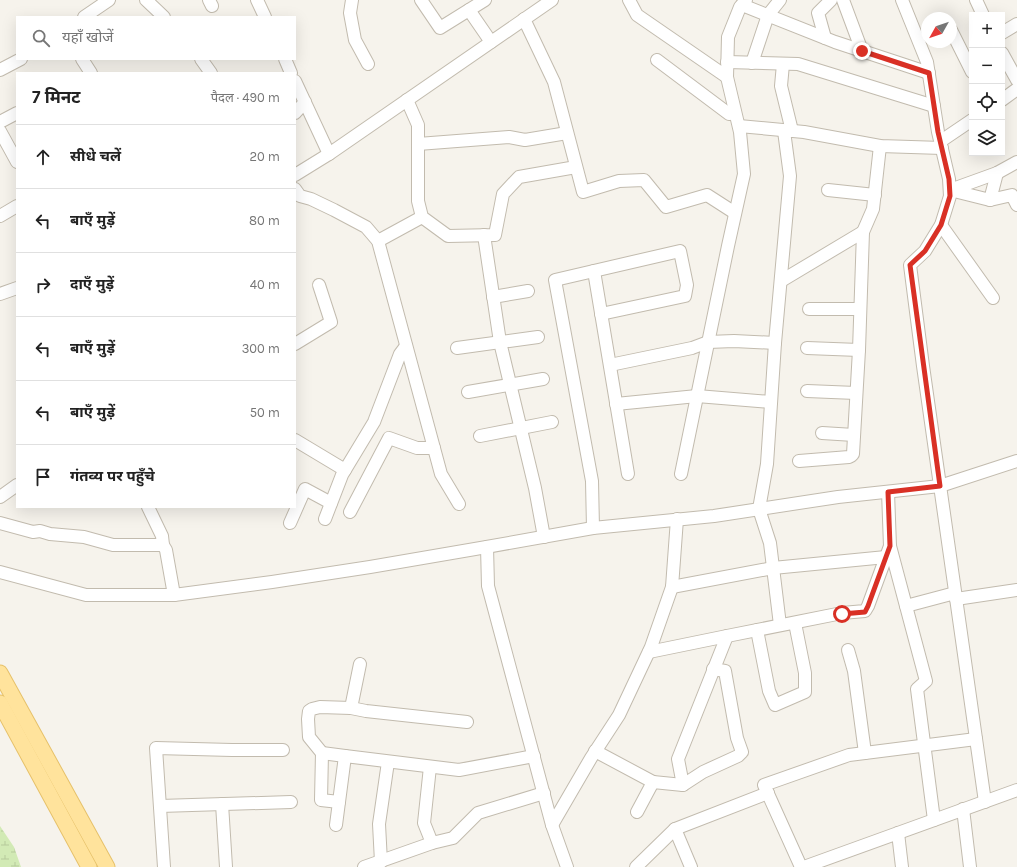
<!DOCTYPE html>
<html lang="hi">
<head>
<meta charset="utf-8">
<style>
  :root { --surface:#fff; --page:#f2f2f2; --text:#222; --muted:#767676; --line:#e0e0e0 }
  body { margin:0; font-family:Karla,"Noto Sans Devanagari",sans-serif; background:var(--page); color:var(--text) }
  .controls { position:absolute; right:12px; top:12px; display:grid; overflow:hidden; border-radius:0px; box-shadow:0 4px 16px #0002 }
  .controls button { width:36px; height:36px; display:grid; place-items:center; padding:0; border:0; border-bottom:1px solid var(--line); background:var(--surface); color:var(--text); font:20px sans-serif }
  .compass { position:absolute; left:921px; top:12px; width:36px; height:36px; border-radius:50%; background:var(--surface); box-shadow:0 4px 16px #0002; rotate:230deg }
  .stop { position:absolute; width:12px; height:12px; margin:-9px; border:3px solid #d93025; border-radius:50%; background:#fff }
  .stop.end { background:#d93025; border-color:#fff; box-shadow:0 1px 4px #0008 }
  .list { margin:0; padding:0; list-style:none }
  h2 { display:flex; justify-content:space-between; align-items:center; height:52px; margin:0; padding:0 16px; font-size:17px }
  h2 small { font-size:13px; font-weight:400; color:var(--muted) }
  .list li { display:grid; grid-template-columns:26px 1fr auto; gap:12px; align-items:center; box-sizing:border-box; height:64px; padding:0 16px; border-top:1px solid var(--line) }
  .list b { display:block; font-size:15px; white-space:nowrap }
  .list em { font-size:13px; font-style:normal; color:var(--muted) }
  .icon { flex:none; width:22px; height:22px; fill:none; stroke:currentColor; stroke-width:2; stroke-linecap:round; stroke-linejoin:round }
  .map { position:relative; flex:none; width:1017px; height:867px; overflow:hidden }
  .search { position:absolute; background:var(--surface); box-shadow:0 4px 16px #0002; left:16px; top:16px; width:280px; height:44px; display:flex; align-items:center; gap:10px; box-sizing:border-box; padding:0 14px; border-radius:0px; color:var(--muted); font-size:15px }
  .panel { position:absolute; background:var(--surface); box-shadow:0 4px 16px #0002; left:16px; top:72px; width:280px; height:436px; border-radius:0px }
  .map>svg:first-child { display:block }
</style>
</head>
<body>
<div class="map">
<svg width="1017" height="867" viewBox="0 0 1017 867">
  <defs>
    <pattern id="wetland-marsh" width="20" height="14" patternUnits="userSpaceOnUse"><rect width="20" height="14" fill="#d2eab5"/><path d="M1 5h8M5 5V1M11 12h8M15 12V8" fill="none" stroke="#b6ca9c"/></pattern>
  </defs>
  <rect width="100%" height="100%" fill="#f6f3ec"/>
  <!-- wetland -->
  <path fill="url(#wetland-marsh)" d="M0 826 14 847 21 867H0Z"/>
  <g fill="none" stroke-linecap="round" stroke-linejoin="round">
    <defs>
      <g id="minor">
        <path d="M146 0 164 17"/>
        <path d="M209 0 212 6"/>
        <path d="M257 0 265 17"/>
        <path d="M352 0 350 13 355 40 368 64"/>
        <path d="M421 0 440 28 485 0"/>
        <path d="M629 0 637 15 727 77"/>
        <path d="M843 0 862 51"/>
        <path d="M902 0 927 62 938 132 949 179 950 196 941 225 925 251 910 265 923 366 985 802"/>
        <path d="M976 0 983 15"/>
        <path d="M742 5 835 42 929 73"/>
        <path d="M469 10 491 42"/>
        <path d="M84 17 109 0"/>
        <path d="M524 19 554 82 583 192 619 181 644 180 666 207 707 195 735 213"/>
        <path d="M951 30 972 72"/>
        <path d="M1002 33 1017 24"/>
        <path d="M825 38 818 13 831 0"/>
        <path d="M1002 53 1017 80"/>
        <path d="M82 59 91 73"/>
        <path d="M201 59 211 73"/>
        <path d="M285 59 291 73"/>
        <path d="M657 60 729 114 735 113"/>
        <path d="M727 62 798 64 934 106"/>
        <path d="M752 63 768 15 780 0"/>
        <path d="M783 64 781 86 792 131"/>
        <path d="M0 70 21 59"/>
        <path d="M295 81 329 154"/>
        <path d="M407 100 418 125V201L422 217 448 236 495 235 503 194 519 177 576 167"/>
        <path d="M1002 100 1017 89"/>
        <path d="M295 113 305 102"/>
        <path d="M0 122 17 113"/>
        <path d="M739 126 804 132 880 146 942 148"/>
        <path d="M0 131 17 162"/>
        <path d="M941 141 972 120"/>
        <path d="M418 144 509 137 525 140 567 133"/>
        <path d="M295 175 329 154 552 0"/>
        <path d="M295 189 300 196 311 199 334 210 366 227 378 241 441 474 459 504"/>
        <path d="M828 190 875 195"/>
        <path d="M950 190 990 200 1012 195 1017 205"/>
        <path d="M950 190 997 173 1017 162"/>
        <path d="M990 200 997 173"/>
        <path d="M0 216 17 206"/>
        <path d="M941 225 993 298"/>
        <path d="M484 235 500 342 535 488 544 537"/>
        <path d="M378 241 422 217"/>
        <path d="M594 271 628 474"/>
        <path d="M781 281 863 232"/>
        <path d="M0 294 17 288"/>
        <path d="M493 297 528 291"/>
        <path d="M809 309H860"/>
        <path d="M295 344 331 322 319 285"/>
        <path d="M457 348 538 337"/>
        <path d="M807 348 859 350"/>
        <path d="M610 365 692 348 708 342 734 341 775 343"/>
        <path d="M807 391 856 393"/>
        <path d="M468 392 543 379"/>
        <path d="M616 404 697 396 771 402"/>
        <path d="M822 433 854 435"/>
        <path d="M480 436 552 422"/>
        <path d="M295 440 345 470"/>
        <path d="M799 461 849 457 851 456 853 454 859 350 863 232 873 209 880 146"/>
        <path d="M681 474 728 246 744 174 740 132 727 77 728 37 740 7 746 0"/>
        <path d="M0 497 17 485"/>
        <path d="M148 507 162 536 163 545 166 550 174 595"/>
        <path d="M350 512 389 438 417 448H434"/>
        <path d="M325 519 342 475 374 422 400 354 406 346"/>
        <path d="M0 523 33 532 40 531 50 534 84 537 113 545H163"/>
        <path d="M290 523 305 489 331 503"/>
        <path d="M593 528 592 481 555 280 680 251 687 285 685 296 601 314"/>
        <path d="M890 546 926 681 917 689 934 820"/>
        <path d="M487 547 488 586 552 825 567 867"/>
        <path d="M0 572 86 595H174L272 582 370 567 475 549 593 528 714 516 838 497 940 486 1017 461"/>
        <path d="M672 587 773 568 886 557"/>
        <path d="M956 599 1017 590"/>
        <path d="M906 606 955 593"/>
        <path d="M780 625 770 543 759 509 767 464 775 343 790 176 784 131"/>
        <path d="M757 630 769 691 775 705 805 692V673L795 623"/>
        <path d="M848 650 854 671 865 753"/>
        <path d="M649 652 727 636 842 613 865 611 868 606 890 546 888 492"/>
        <path d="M351 708 360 664"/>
        <path d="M595 751 653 782 637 812"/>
        <path d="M322 753 345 756"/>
        <path d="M430 767 424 823 432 843"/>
        <path d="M653 782 683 785 703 772 738 756 742 752 737 738 725 671 713 669"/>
        <path d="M683 785 678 759 727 636"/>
        <path d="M339 802 321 800 322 753 309 737 308 719 309 711 312 709 320 707 351 708 366 711 467 722"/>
        <path d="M222 804 226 867"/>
        <path d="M160 806 291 802"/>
        <path d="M963 809 970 867"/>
        <path d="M336 825 345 756 459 770 534 756"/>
        <path d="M552 825 591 758 619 715 651 647 672 587 677 519"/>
        <path d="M675 829 691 867"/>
        <path d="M898 833 902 867"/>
        <path d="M381 862 379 824 388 762"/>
        <path d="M164 867 156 748 232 750H283"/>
        <path d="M364 867 432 843 453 838 478 813 544 793"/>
        <path d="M636 867 675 829 768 793"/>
        <path d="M801 867 764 785 849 755 976 739"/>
        <path d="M804 867 1017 790"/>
      </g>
      <g id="major">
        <path d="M0 673 107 867"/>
        <path d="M0 703 89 867"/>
      </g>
    </defs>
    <!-- minor casing -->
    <use href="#minor" stroke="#c2bbae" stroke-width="14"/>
    <!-- major casing -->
    <use href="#major" stroke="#e6c16a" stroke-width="17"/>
    <!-- minor -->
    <use href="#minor" stroke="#fff" stroke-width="12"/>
    <!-- major -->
    <use href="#major" stroke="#ffe39c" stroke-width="15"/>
  </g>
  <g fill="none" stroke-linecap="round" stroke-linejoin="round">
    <!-- route -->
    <path stroke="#d93025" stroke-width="5" d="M842 614 865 612 868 606 890 546 888 492 940 486 910 265 925 251 941 225 950 196 949 179 938 132 929 73 862 51"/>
  </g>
</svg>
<div class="controls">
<button>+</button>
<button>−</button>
<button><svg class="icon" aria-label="locate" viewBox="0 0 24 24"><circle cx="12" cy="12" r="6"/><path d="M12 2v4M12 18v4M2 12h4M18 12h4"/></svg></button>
<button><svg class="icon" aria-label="layers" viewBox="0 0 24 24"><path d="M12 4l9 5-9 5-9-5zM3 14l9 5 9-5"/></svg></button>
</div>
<svg class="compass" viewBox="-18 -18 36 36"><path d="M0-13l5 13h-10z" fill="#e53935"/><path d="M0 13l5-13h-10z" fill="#767676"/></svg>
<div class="stop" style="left:842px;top:614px"></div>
<div class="stop end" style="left:862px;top:51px"></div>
<div class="search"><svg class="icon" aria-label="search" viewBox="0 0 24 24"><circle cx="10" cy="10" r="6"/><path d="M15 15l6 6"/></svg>यहाँ खोजें</div>
<section class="panel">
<h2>7 मिनट<small>पैदल · 490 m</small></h2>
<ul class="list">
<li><svg class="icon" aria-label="ahead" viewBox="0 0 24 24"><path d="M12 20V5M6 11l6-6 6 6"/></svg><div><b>सीधे चलें</b></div><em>20 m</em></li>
<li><svg class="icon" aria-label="left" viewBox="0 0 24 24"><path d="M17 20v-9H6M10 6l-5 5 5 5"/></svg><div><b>बाएँ मुड़ें</b></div><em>80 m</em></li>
<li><svg class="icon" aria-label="right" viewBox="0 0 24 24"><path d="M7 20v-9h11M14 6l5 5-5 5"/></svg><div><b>दाएँ मुड़ें</b></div><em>40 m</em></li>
<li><svg class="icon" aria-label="left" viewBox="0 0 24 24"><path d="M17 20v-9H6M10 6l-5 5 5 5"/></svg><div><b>बाएँ मुड़ें</b></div><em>300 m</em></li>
<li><svg class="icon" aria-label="left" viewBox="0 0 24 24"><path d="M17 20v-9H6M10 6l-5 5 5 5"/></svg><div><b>बाएँ मुड़ें</b></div><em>50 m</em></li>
<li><svg class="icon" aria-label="arrive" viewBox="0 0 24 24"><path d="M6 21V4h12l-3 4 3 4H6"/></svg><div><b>गंतव्य पर पहुँचे</b></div></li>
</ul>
</section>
</div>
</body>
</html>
